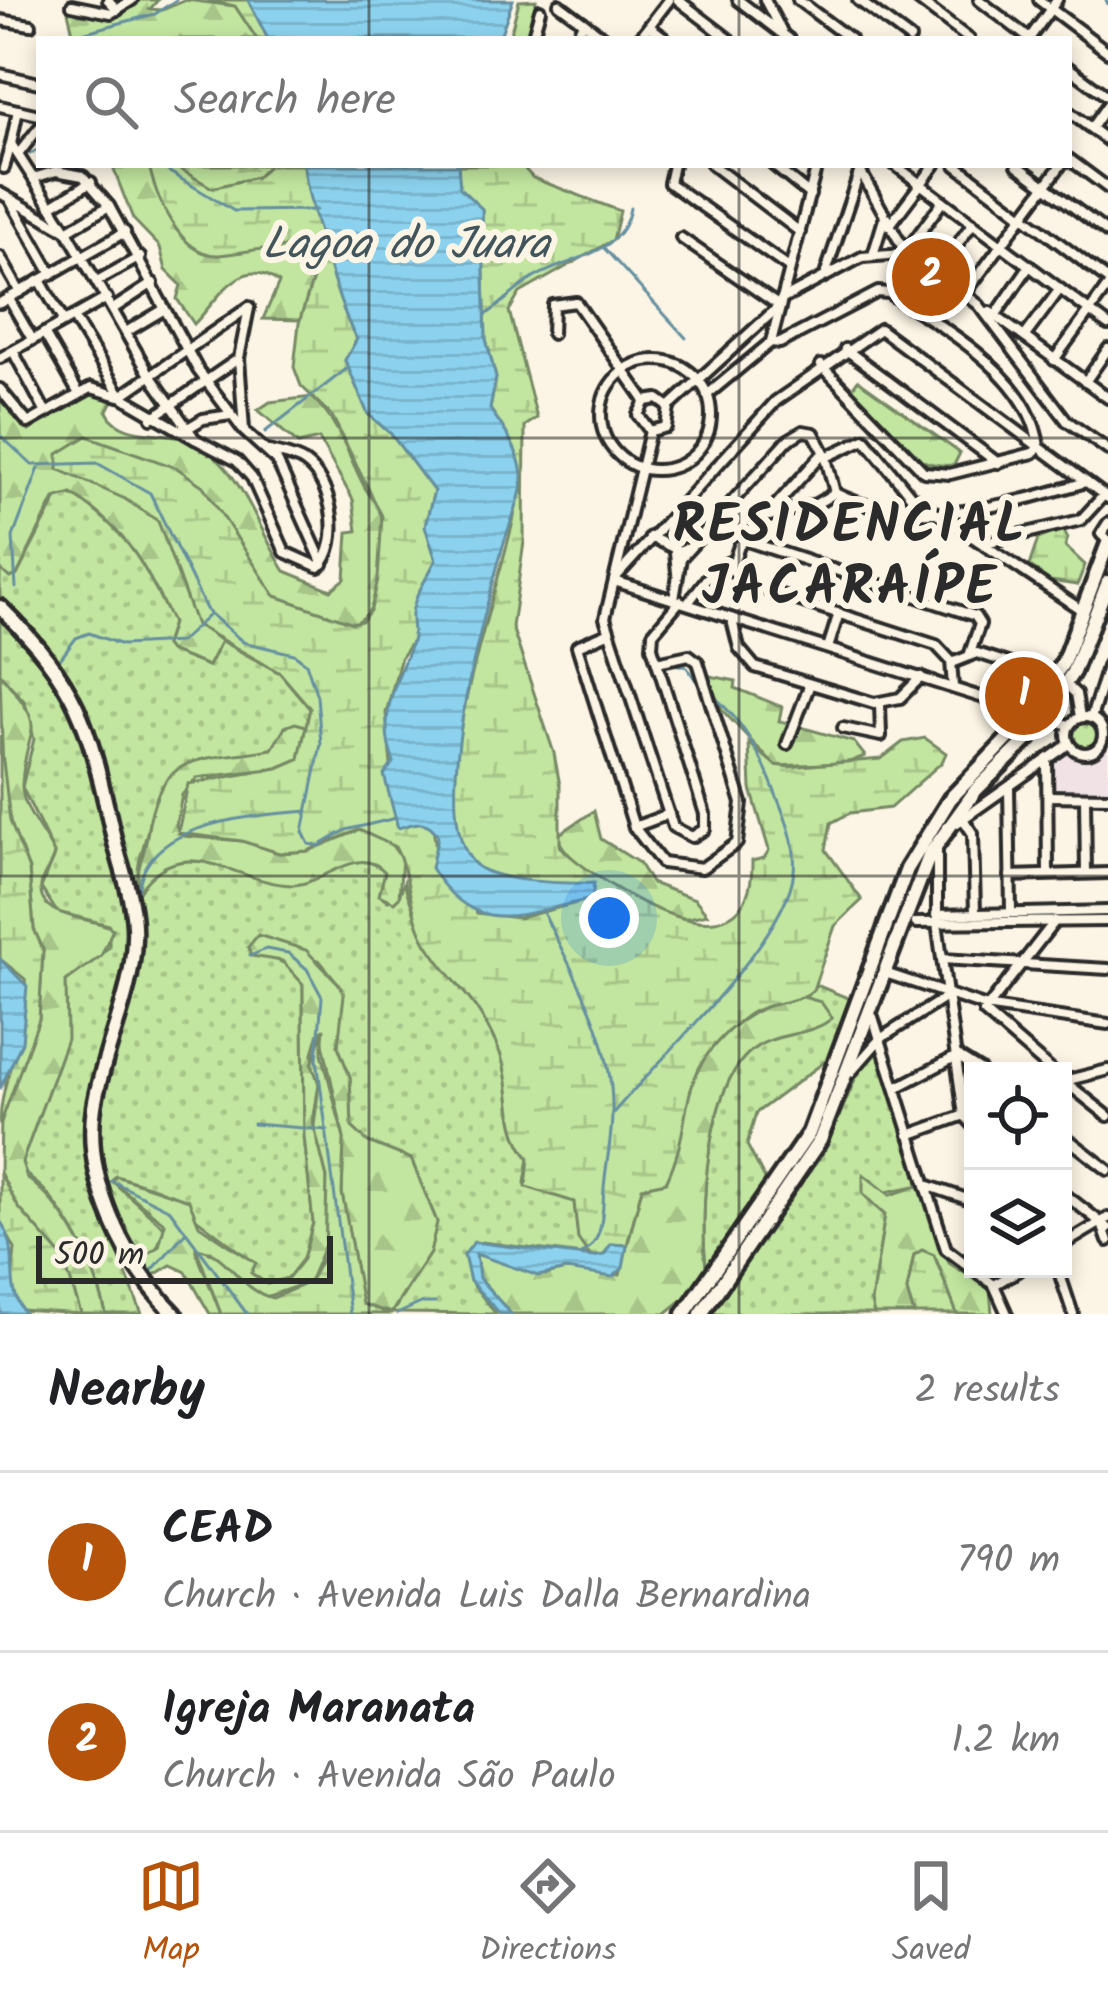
<!DOCTYPE html>
<html lang="en">
<head>
<meta charset="utf-8">
<style>
  :root { --surface:#fff; --page:#f6f6f6; --text:#202124; --muted:#757577; --line:#e0e0e0; --accent:#b45309 }
  body { margin:0; font-family:Kalam,sans-serif; background:var(--page); color:var(--text) }
  .controls { position:absolute; right:36px; bottom:36px; display:grid; overflow:hidden; border-radius:0px; box-shadow:0 6px 18px #0003 }
  .controls button { width:108px; height:108px; display:grid; place-items:center; padding:0; border:0; border-bottom:3px solid var(--line); background:var(--surface); color:var(--text); font:60px sans-serif }
  .scale { position:absolute; left:36px; bottom:30px; width:297px; box-sizing:border-box; padding-left:12px; border:6px solid #2b2b2b; border-top:0; font-size:33px; line-height:42px; white-space:nowrap; color:#2b2b2b; -webkit-text-stroke:9px #fcf5e5; paint-order:stroke }
  .you { position:absolute; left:609px; top:918px; width:42px; height:42px; margin:-30px; border:9px solid #fff; border-radius:50%; background:#1a73e8; box-shadow:0 0 0 18px #1a73e833 }
  .badge { display:grid; place-items:center; width:78px; height:78px; border-radius:50%; background:var(--accent); color:#fff; font-size:39px; font-weight:700 }
  .pin { position:absolute; translate:-50% -50%; border:6px solid #fff; box-shadow:0 3px 12px #0006 }
  .list { margin:0; padding:0; list-style:none }
  h2 { display:flex; justify-content:space-between; align-items:center; height:156px; margin:0; padding:0 48px; font-size:51px }
  h2 small { font-size:39px; font-weight:400; color:var(--muted) }
  .list li { display:grid; grid-template-columns:78px 1fr auto; gap:36px; align-items:center; box-sizing:border-box; height:180px; padding:0 48px; border-top:3px solid var(--line) }
  .list b { display:block; font-size:45px; white-space:nowrap }
  .list p { margin:0; font-size:39px; white-space:nowrap; color:var(--muted) }
  .list em { font-size:39px; font-style:normal; color:var(--muted) }
  .icon { flex:none; width:66px; height:66px; fill:none; stroke:currentColor; stroke-width:2; stroke-linecap:round; stroke-linejoin:round }
  .map { position:relative; flex:none; width:1108px; height:1314px; overflow:hidden }
  .search { position:absolute; background:var(--surface); box-shadow:0 6px 18px #0003; left:36px; right:36px; top:36px; height:132px; display:flex; align-items:center; gap:30px; box-sizing:border-box; padding:0 42px; border-radius:0px; color:var(--muted); font-size:45px }
  .sheet { height:516px; background:var(--surface) }
  nav { display:flex; justify-content:space-around; align-items:center; box-sizing:border-box; height:168px; border-top:3px solid var(--line); background:var(--surface); font-size:33px; color:var(--muted) }
  nav a { display:grid; justify-items:center; gap:6px }
  nav .on { color:var(--accent) }
  .map>svg:first-child { display:block }
</style>
</head>
<body>
<div class="map">
<svg width="1108" height="1314" viewBox="0 0 1108 1314">
  <defs>
    <pattern id="grass-dots" width="8" height="8" patternUnits="userSpaceOnUse" patternTransform="scale(3)"><rect width="8" height="8" fill="#c2e69f"/><path d="M2 2h.1M6 6h.1" fill="none" stroke="#a7c589" stroke-width="1.8" stroke-linecap="round"/></pattern>
    <pattern id="forest-firs" width="22" height="20" patternUnits="userSpaceOnUse" patternTransform="scale(3)"><rect width="22" height="20" fill="#c2e69f"/><path d="M5 1l3.5 6h-7zM16 11l3.5 6h-7z" fill="#a7c589"/></pattern>
    <pattern id="wetland-marsh" width="20" height="14" patternUnits="userSpaceOnUse" patternTransform="scale(3)"><rect width="20" height="14" fill="#c2e69f"/><path d="M1 5h8M5 5V1M11 12h8M15 12V8" fill="none" stroke="#a7c589"/></pattern>
    <pattern id="water-rules" width="6" height="5" patternUnits="userSpaceOnUse" patternTransform="scale(3)"><rect width="6" height="5" fill="#8cd2ee"/><path d="M0 2.5h6" fill="none" stroke="#79b4cc"/></pattern>
  </defs>
  <rect width="100%" height="100%" fill="#fcf5e5"/>
  <filter id="ink" filterUnits="userSpaceOnUse"><feTurbulence type="fractalNoise" baseFrequency=".00833" numOctaves="2"/><feDisplacementMap in="SourceGraphic" scale="24" xChannelSelector="R" yChannelSelector="G"/><feConvolveMatrix kernelMatrix="1 2 1 2 8 2 1 2 1" color-interpolation-filters="sRGB"/></filter>
  <g filter="url(#ink)">
    <!-- built -->
    <path fill="#f0e2e5" d="M1108 744V793H1050V761L1062 753 1093 757Z"/>
    <!-- grass -->
    <g fill="url(#grass-dots)" stroke="#768865" stroke-width="3">
      <path d="M59 494C115 495 152 580 172 623L165 645 169 651 208 666 221 641 280 673 310 709 306 726 273 749 248 754 149 822C146 846 133 866 140 889 180 833 235 877 288 884 321 889 356 841 385 872L380 895 388 901 399 897 404 882C424 955 472 984 500 1053 514 1089 504 1128 529 1158L525 1183 574 1202 578 1238 590 1256 482 1242 464 1255 470 1281 496 1314 392 1313 430 1253 437 1222 411 1159 368 1142 352 1127 350 1077 338 1046 339 984 319 960 273 958 291 967 303 984 304 1136 313 1223 303 1259 288 1278 267 1284 251 1273 255 1263 158 1189 116 1176 112 1181 165 1228 156 1250 140 1260C62 1138 115 1084 135 962 139 935 86 713 72 685 54 653 25 628 0 602V569L10 578 17 575Z"/>
      <path d="M0 611 31 642 78 712 128 910 130 956 92 1103 99 1188 93 1190 142 1314H106C96 1270 75 1225 45 1191 34 1179 26 1180 22 1162L64 1047 66 981 109 947V925L57 912 41 888 54 854 22 787 34 739 25 702 0 674Z"/>
      <circle cx="1085" cy="735" r="16"/>
      <path d="M816 985 853 1000 831 1057 756 1113 747 1145 767 1183 706 1267C700 1214 705 1082 755 1048 777 1032 812 1036 832 1018L806 997Z"/>
      <path d="M876 1047 924 1184 882 1193 870 1202 885 1215 871 1302 874 1314H707L825 1150 859 1070Z"/>
    </g>
    <!-- forest -->
    <g fill="url(#forest-firs)" stroke="#768865" stroke-width="3">
      <path d="M127 0H158L150 9 162 10 186 0 235 6 257 39H82L73 33 67 7 79 14 115 15Z"/>
      <path d="M536 0 532 39H509L519 1Z"/>
      <path d="M112 165H149L218 255C249 246 291 241 319 260L300 320 263 319 279 283C241 251 216 303 194 324L177 299 181 285 166 270 160 247 133 219Z"/>
      <path d="M173 165H269L257 177 212 188Z"/>
      <path d="M858 380 960 453 954 465C906 471 880 424 850 391Z"/>
      <path d="M100 392 114 399 107 412C122 441 166 428 192 441 243 467 256 527 285 571L331 590 345 579 348 532 357 531 353 500 319 439 298 444 258 410 270 402 312 397C340 424 347 453 364 486 370 497 381 508 382 519 386 546 383 616 353 623L275 596 177 468 129 454 57 469C86 475 139 497 157 520 189 561 168 606 221 641L208 666 169 651 165 646 172 623C145 564 127 531 72 494L54 499 17 575 10 578 0 569V398L29 431 74 400Z"/>
      <path d="M0 674C53 735 25 721 22 785 21 808 45 834 54 854 52 865 45 871 42 881 31 921 95 916 113 929L101 956 66 981 67 1039 22 1162 27 1178C68 1209 94 1263 106 1314H81L63 1258 18 1207 0 1173 1 1116 39 1019 43 949 34 929 29 870 10 821 3 777Z"/>
      <path d="M705 675 736 681 735 688 782 707 779 721 854 742 865 756 847 763 775 766 722 710Z"/>
      <path d="M295 723 306 726 299 759 278 768 197 778 182 795 176 826 183 836 242 841 280 853 308 851 359 830 388 840 402 859 399 897 394 902 379 895 385 872C358 842 323 886 291 885 235 883 183 828 139 891 134 868 145 857 147 835 160 747 201 762 272 749L285 727Z"/>
      <path d="M594 811 601 839 639 863 651 883 695 899 707 914C697 916 689 919 679 918 652 914 560 863 558 835Z"/>
      <path d="M258 935 306 950 339 984 344 995 338 1046 350 1077 352 1127 368 1142 411 1159 437 1222 430 1253 391 1313 362 1305 342 1193 344 1139 320 1029 313 1053 319 1084 313 1122 327 1178 328 1237 309 1282 266 1297 250 1289 211 1251H196L221 1314H210L186 1272 171 1265 147 1279 140 1260 159 1246 165 1223 112 1181 116 1176 189 1200 199 1225 256 1263 251 1273 267 1284 288 1278 303 1259 313 1223 304 1136 303 984 282 961 251 956 248 947Z"/>
      <path d="M799 996 821 1002 832 1018C812 1036 777 1032 755 1048 705 1082 700 1214 706 1267L686 1297 665 1314H511L479 1278 476 1254 546 1275 566 1270 620 1275 642 1187 666 1182C680 1153 677 1119 687 1089 704 1041 750 1006 799 996Z"/>
      <path d="M863 1174 890 1195 924 1184 949 1263 990 1289 992 1314H957L936 1259 914 1255 907 1291 914 1314H874L871 1302 885 1215 863 1194Z"/>
    </g>
    <!-- wetland -->
    <g fill="url(#wetland-marsh)" stroke="#768865" stroke-width="3">
      <path d="M207 0H248L268 39H257L235 6Z"/>
      <path d="M149 165H173L212 188 257 177 269 165H304C306 195 342 317 357 339L345 360 368 414 391 434 434 491 425 526 436 560 418 594 413 640 401 657 386 713 397 827 420 822 433 827 437 856 477 913 519 918 592 899 593 885C564 882 522 885 493 876 391 844 518 552 519 485 519 455 506 433 490 409L496 378 486 339 482 209 459 188 458 165H521L533 178 620 211 613 240 520 293 509 311 537 418 525 426 524 542 512 627 554 753 560 786V847C604 888 754 984 752 861L764 858 769 850 751 789 749 743 775 765 789 767 881 759 903 742 925 738 946 753 942 762 890 808 850 813 831 823 826 850 862 900 835 926 813 990C797 1005 764 1001 745 1017 669 1075 699 1113 666 1182L642 1187 627 1245 611 1244 603 1256H590L578 1239 574 1202 526 1187 529 1158C504 1128 514 1090 500 1053 478 998 455 988 427 944 409 915 411 876 395 847L359 830 308 851 279 853 242 841 178 833 188 784 278 768 299 759 310 708 280 673 196 625 158 521 125 499 58 469V454L87 436 177 468 203 486 275 596 353 623 362 621 371 609 378 579 382 516 332 416 301 386 294 367 299 323 319 260C289 237 252 253 219 255 180 257 155 196 149 165Z"/>
      <path d="M1063 529 1068 538 1065 546 1085 565 1077 585 1050 581 1029 566 1038 539Z"/>
      <path d="M0 735 10 821 29 870 34 929 43 950 39 1019 0 1125C0 1073 31 1033 25 979L0 959Z"/>
      <path d="M324 1028 322 1053 344 1139 342 1193 362 1304 392 1314H221L196 1248C229 1252 239 1291 273 1298L309 1282 325 1253 327 1178 314 1126 319 1084 312 1064Z"/>
      <path d="M0 1173 18 1207 63 1258 81 1314 21 1310 11 1292 15 1249 0 1221Z"/>
      <path d="M922 1250 934 1255 957 1314H914L907 1291 914 1255Z"/>
    </g>
    <!-- water -->
    <g fill="url(#water-rules)" stroke="#658fa0" stroke-width="3">
      <path d="M248 0H513L499 39H268Z"/>
      <path d="M304 165H458L460 188 482 209 486 339 496 378 490 409C503 427 520 451 522 475 524 495 508 526 503 546 486 608 423 820 477 866 496 882 567 884 594 883L592 899C523 912 478 942 431 868L438 836C427 817 416 823 398 828L384 775 394 762C376 719 396 682 412 642 415 634 411 623 412 613 415 594 427 578 436 560L425 526 434 491 391 434 368 414 345 360 357 339C342 317 306 195 304 165Z"/>
      <path d="M0 959 27 986 22 1042 0 1089Z"/>
      <path d="M0 1221C23 1252 2 1284 25 1314H0Z"/>
      <path d="M474 1242 593 1257 604 1255 611 1244 627 1245 623 1268 613 1277 566 1270 538 1276 476 1254 479 1278 511 1314H500L470 1281 464 1255Z"/>
    </g>
    <g fill="none" stroke-linecap="round" stroke-linejoin="round">
      <!-- stream -->
      <g stroke="#658fa0" stroke-width="3">
        <path d="M1106 0 1108 4"/>
        <path d="M78 34 155 14 176 0"/>
        <path d="M30 154 39 149"/>
        <path d="M158 165 234 211 316 210"/>
        <path d="M604 248 686 338"/>
        <path d="M486 315C502 304 516 289 532 279 567 257 622 257 630 208"/>
        <path d="M265 432 349 367"/>
        <path d="M0 435 32 465 97 463 150 493 207 611 243 642 294 654 306 663 317 696 321 744 303 832 309 844 319 846 346 830 396 818"/>
        <path d="M16 588 13 537 39 468"/>
        <path d="M61 658 76 638 89 633 122 645 180 642 209 615"/>
        <path d="M666 663 686 666 699 685"/>
        <path d="M138 895C142 820 254 816 308 811"/>
        <path d="M542 910C574 976 614 1038 612 1113 612 1138 606 1163 604 1188 602 1213 605 1242 580 1255"/>
        <path d="M250 956 266 949 288 953 307 969 322 997 317 1059 350 1314"/>
        <path d="M614 1112C660 1058 787 940 794 871 797 843 785 817 775 792 760 752 743 721 710 693"/>
        <path d="M253 1124 328 1130"/>
        <path d="M112 1181 170 1210 247 1314"/>
        <path d="M149 1274 185 1233"/>
        <path d="M397 1314 421 1303H435"/>
      </g>
      <defs>
        <g id="minor">
          <path d="M108 0 118 10"/>
          <path d="M678 0 729 39"/>
          <path d="M738 0 789 39"/>
          <path d="M765 0 782 32"/>
          <path d="M798 0 850 39"/>
          <path d="M858 0 910 39"/>
          <path d="M918 0 969 39"/>
          <path d="M979 0 1030 39"/>
          <path d="M1039 0 1108 52"/>
          <path d="M559 4 606 39"/>
          <path d="M72 5 111 13 132 0"/>
          <path d="M0 20 31 25"/>
          <path d="M649 26 666 39"/>
          <path d="M532 39 540 10"/>
          <path d="M576 39 583 22"/>
          <path d="M639 39 669 0"/>
          <path d="M1029 39 1057 0"/>
          <path d="M1069 68 1108 97"/>
          <path d="M0 74 39 83"/>
          <path d="M0 106 39 115"/>
          <path d="M18 110 11 144 67 231 109 206"/>
          <path d="M1069 112 1108 141"/>
          <path d="M1091 128 1108 104"/>
          <path d="M20 152 39 128"/>
          <path d="M1069 159 1108 188"/>
          <path d="M673 165 669 183 789 268"/>
          <path d="M712 165 800 232"/>
          <path d="M773 165 810 195"/>
          <path d="M817 165 771 342 780 343 878 292 888 293C943 327 1031 376 1039 447"/>
          <path d="M857 165 902 246 979 305 1067 421 1108 450"/>
          <path d="M895 165 1108 325"/>
          <path d="M956 165 1108 280"/>
          <path d="M1017 165 1108 233"/>
          <path d="M4 168 11 144"/>
          <path d="M37 177 56 171 83 176 109 206 198 370 244 431 277 461 323 564"/>
          <path d="M0 193 67 231 150 375 195 439 237 461 252 478 285 552 319 567C343 543 333 483 305 463 295 456 281 454 269 451"/>
          <path d="M10 200 52 274"/>
          <path d="M53 205 91 182"/>
          <path d="M889 226 935 165"/>
          <path d="M681 238 778 305"/>
          <path d="M873 255 884 219"/>
          <path d="M0 257 20 292"/>
          <path d="M826 272 859 173"/>
          <path d="M936 273 973 223"/>
          <path d="M40 280 64 322"/>
          <path d="M97 281 140 257"/>
          <path d="M964 295 1061 165"/>
          <path d="M9 299 32 339"/>
          <path d="M781 300 862 257 904 254 943 201"/>
          <path d="M0 303 125 232"/>
          <path d="M113 309 153 283"/>
          <path d="M990 312 1108 398"/>
          <path d="M73 317 121 396 195 439"/>
          <path d="M993 319 1030 265"/>
          <path d="M126 332 163 310"/>
          <path d="M44 333 79 394"/>
          <path d="M552 334 553 305 576 302 645 401"/>
          <path d="M1025 336 1060 289"/>
          <path d="M845 349 998 463"/>
          <path d="M13 351 46 413"/>
          <path d="M0 358 107 298"/>
          <path d="M1054 360 1108 286"/>
          <circle cx="656" cy="415" r="55"/>
          <path d="M821 365 924 472 950 474 1033 453 1039 447"/>
          <path d="M1085 382 1108 349"/>
          <path d="M0 389 28 423 91 388 119 396"/>
          <path d="M707 395 771 342"/>
          <path d="M121 396 249 307"/>
          <path d="M645 401 638 415 650 431"/>
          <path d="M645 401 658 399 669 407"/>
          <path d="M669 407 776 309"/>
          <path d="M152 418 238 359"/>
          <path d="M188 428 203 419 231 415"/>
          <path d="M244 430 239 358 249 308"/>
          <path d="M650 431 605 618 673 827 692 837 705 829V814L652 647 653 633 680 601"/>
          <path d="M650 431 666 427 669 407"/>
          <path d="M825 454 835 493"/>
          <path d="M826 457 865 439 911 496 1083 611"/>
          <path d="M835 493C914 533 1004 506 1086 482"/>
          <path d="M769 516 816 504 835 493"/>
          <path d="M1108 523 1101 534 1108 541"/>
          <path d="M650 537 676 549"/>
          <path d="M744 540 975 616 980 624 970 653"/>
          <path d="M985 543 1081 520 1104 495"/>
          <path d="M677 573 675 552 690 547"/>
          <path d="M617 576 776 401 880 329 1108 498"/>
          <path d="M614 581 1069 725"/>
          <path d="M674 599 681 558 788 440 803 431 814 433 824 452 739 546 731 569 744 583 936 645 951 661 953 687"/>
          <path d="M688 603 707 578 729 562"/>
          <path d="M732 620 739 648 755 667 874 703 900 698 921 677"/>
          <path d="M608 633 577 646 634 827 662 863 702 868 737 843 742 803 698 662 689 655 657 662"/>
          <path d="M828 648 839 613"/>
          <path d="M952 663 977 653 1062 681 1076 694 1080 717"/>
          <circle cx="1085" cy="735" r="18"/>
          <path d="M1091 718 1108 664"/>
          <path d="M843 728 881 736 880 704"/>
          <path d="M787 744 810 684"/>
          <path d="M1047 759 1048 873"/>
          <path d="M1009 788 1011 911"/>
          <path d="M1048 796 1108 797"/>
          <path d="M1085 797 1086 873"/>
          <path d="M961 816 973 834 975 912"/>
          <path d="M957 823 1069 744"/>
          <path d="M634 827 669 814"/>
          <path d="M937 844V923L964 1115 973 1125"/>
          <path d="M1010 876 1108 873"/>
          <path d="M936 915 1108 911"/>
          <path d="M916 923 1108 921"/>
          <path d="M942 959 1108 969"/>
          <path d="M891 975 984 1006 1108 1024"/>
          <path d="M873 1017 946 1249 994 1285 1007 1314"/>
          <path d="M1052 1071 984 1012 1055 921"/>
          <path d="M851 1072 880 1039 946 997"/>
          <path d="M1063 1080 1108 1116"/>
          <path d="M1064 1081 1108 1070"/>
          <path d="M896 1088 957 1056 981 1071"/>
          <path d="M909 1135 973 1112"/>
          <path d="M1063 1135 1108 1170"/>
          <path d="M929 1186 973 1201"/>
          <path d="M1063 1193 1108 1228"/>
          <path d="M1102 1224 1108 1241"/>
          <path d="M1063 1245 1108 1218"/>
          <path d="M1058 1269 1073 1314"/>
          <path d="M994 1285 1021 1269"/>
        </g>
        <g id="major">
          <path d="M0 607C83 688 89 729 114 839 122 871 136 905 134 938 133 996 103 1050 94 1107 83 1180 125 1264 175 1314"/>
          <path d="M684 1314 809 1133 907 869 950 799 1019 727 1063 663 1108 543"/>
          <path d="M701 1314 820 1140 930 854 976 790 1030 737 1073 672 1108 582"/>
        </g>
      </defs>
      <!-- minor casing -->
      <use href="#minor" stroke="#2b2b2b" stroke-width="16"/>
      <!-- major casing -->
      <use href="#major" stroke="#2b2b2b" stroke-width="21"/>
      <!-- minor -->
      <use href="#minor" stroke="#fcf5e5" stroke-width="8"/>
      <!-- major -->
      <use href="#major" stroke="#fcf5e5" stroke-width="12"/>
    </g>
  </g>
  <!-- grid -->
  <path fill="none" stroke="#2b2b2b" stroke-width="3" stroke-opacity="0.55" d="M369 0V39M739 0V39M369 165V1314M739 165V1314M0 438H1108M0 876H1108"/>
  <g text-anchor="middle" dominant-baseline="central" stroke-width="12" stroke-linejoin="round" paint-order="stroke">
    <!-- water labels -->
    <g font-size="45" font-style="italic" fill="#43555c" stroke="#fcf5e5">
      <text x="406" y="246">Lagoa do Juara</text>
    </g>
    <!-- district labels -->
    <g font-size="54" font-weight="bold" letter-spacing="3" fill="#2b2b2b" stroke="#fcf5e5">
      <text x="850" y="528">RESIDENCIAL<tspan x="850" dy="62">JACARAÍPE</tspan></text>
    </g>
  </g>
</svg>
<div class="controls">
<button><svg class="icon" aria-label="locate" viewBox="0 0 24 24"><circle cx="12" cy="12" r="6"/><path d="M12 2v4M12 18v4M2 12h4M18 12h4"/></svg></button>
<button><svg class="icon" aria-label="layers" viewBox="0 0 24 24"><path d="M12 4l9 5-9 5-9-5zM3 14l9 5 9-5"/></svg></button>
</div>
<div class="scale">500 m</div>
<div class="you"></div>
<div class="pin badge" style="left:1024px;top:696px">1</div>
<div class="pin badge" style="left:931px;top:277px">2</div>
<div class="search"><svg class="icon" aria-label="search" viewBox="0 0 24 24"><circle cx="10" cy="10" r="6"/><path d="M15 15l6 6"/></svg>Search here</div>
</div>
<section class="sheet">
<h2>Nearby<small>2 results</small></h2>
<ul class="list">
<li><span class="badge">1</span><div><b>CEAD</b><p>Church · Avenida Luis Dalla Bernardina</p></div><em>790 m</em></li>
<li><span class="badge">2</span><div><b>Igreja Maranata</b><p>Church · Avenida São Paulo</p></div><em>1.2 km</em></li>
</ul>
</section>
<nav>
<a class="on"><svg class="icon" aria-label="map" viewBox="0 0 24 24"><path d="M3 6l6-2 6 2 6-2v14l-6 2-6-2-6 2zM9 4v14M15 6v14"/></svg>Map</a>
<a><svg class="icon" aria-label="directions" viewBox="0 0 24 24"><path d="M12 3l9 9-9 9-9-9zM9 14v-3h6M13 9l2 2-2 2"/></svg>Directions</a>
<a><svg class="icon" aria-label="saved" viewBox="0 0 24 24"><path d="M7 4h10v16l-5-4-5 4z"/></svg>Saved</a>
</nav>
</body>
</html>
